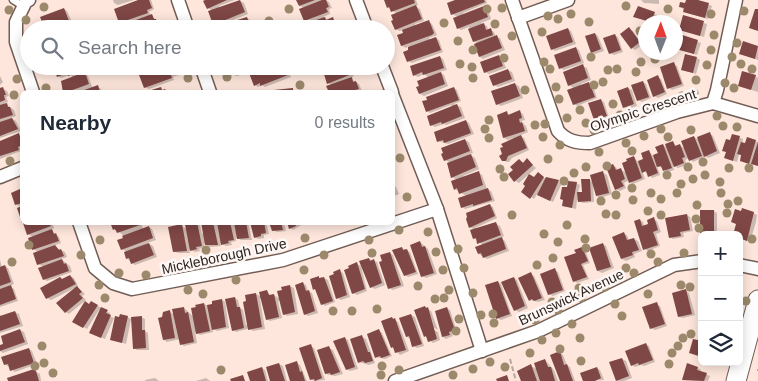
<!DOCTYPE html>
<html lang="en">
<head>
<meta charset="utf-8">
<style>
  :root { --surface:#fff; --page:#f2f2f3; --text:#1f2937; --muted:#747a83; --line:#e0e1e3 }
  body { margin:0; font-family:Helvetica,sans-serif; background:var(--page); color:var(--text) }
  .controls { position:absolute; right:15px; bottom:15px; display:grid; overflow:hidden; border-radius:8px; box-shadow:0 2px 12px #0003 }
  .controls button { width:45px; height:45px; display:grid; place-items:center; padding:0; border:0; border-bottom:1px solid var(--line); background:var(--surface); color:var(--text); font:25px sans-serif }
  .compass { position:absolute; left:638px; top:15px; width:45px; height:45px; border-radius:50%; background:var(--surface); box-shadow:0 2px 12px #0003; rotate:1deg }
  .list { margin:0; padding:0; list-style:none }
  h2 { display:flex; justify-content:space-between; align-items:center; height:65px; margin:0; padding:0 20px; font-size:21px }
  h2 small { font-size:16px; font-weight:400; color:var(--muted) }
  .icon { flex:none; width:28px; height:28px; fill:none; stroke:currentColor; stroke-width:2; stroke-linecap:round; stroke-linejoin:round }
  .map { position:relative; flex:none; width:758px; height:381px; overflow:hidden }
  .search { position:absolute; background:var(--surface); box-shadow:0 2px 12px #0003; left:20px; top:20px; width:375px; height:55px; display:flex; align-items:center; gap:12px; box-sizing:border-box; padding:0 18px; border-radius:28px; color:var(--muted); font-size:19px }
  .panel { position:absolute; background:var(--surface); box-shadow:0 2px 12px #0003; left:20px; top:90px; width:375px; height:135px; border-radius:8px }
  .map>svg:first-child { display:block }
</style>
</head>
<body>
<div class="map">
<svg width="758" height="381" viewBox="0 0 758 381">
  <rect width="100%" height="100%" fill="#fee6dc"/>
  <!-- shadow -->
  <g fill="#0003">
    <path d="M113 0H134L118 5 114 3Z"/>
    <path d="M142 0H151L154 9 149 12 151 16 159 22 161 29H131L129 22 124 24 120 22Z"/>
    <path d="M208 0H235L219 6 220 8 240 1 244 3 248 14 226 23V25L247 18 250 20 253 29H215L225 25 219 22 216 23 213 21V11L208 8Z"/>
    <path d="M298 0H326L329 2 332 8 329 9 330 14 323 17 328 20 333 19 336 21 339 29H301L310 24 305 21 304 8 300 6Z"/>
    <path d="M385 0H416L418 5 415 6 420 9 424 21 415 24 416 27 429 22 432 24 437 35 429 38 430 40 436 38 439 40 443 52 412 63 408 61 410 50 409 46 406 48 402 46 404 34 403 30 399 31 396 29 397 14 388 7Z"/>
    <path d="M458 0H486L487 3 463 13 464 15 484 8 488 10 491 19 481 23 487 26 488 30H491L494 32 496 37 500 38 505 50 483 59 480 57 478 44 474 41 469 27 461 30 458 28V17L452 14Z"/>
    <path d="M641 0H659V4L644 3Z"/>
    <path d="M687 0H693L712 6 708 19 687 13 680 6 686 5Z"/>
    <path d="M64 9 67 11 72 22 62 27 63 28 75 24 80 29H42Z"/>
    <path d="M654 14 657 15 655 22H649L635 17Z"/>
    <path d="M684 17 707 24 704 37 684 31Z"/>
    <path d="M568 29 571 31 576 44 555 51 552 49Z"/>
    <path d="M629 29 633 31 642 45 635 50 632 48Z"/>
    <path d="M595 34 598 36 604 51 595 54 592 52Z"/>
    <path d="M615 35 618 37 623 52 614 55 610 53Z"/>
    <path d="M677 35 701 43 697 55 676 49Z"/>
    <path d="M744 43 758 47V60L741 54Z"/>
    <path d="M576 48 579 50 584 63 564 70 560 68Z"/>
    <path d="M499 56 502 58 506 68 489 74 485 72Z"/>
    <path d="M440 57 443 59 447 70 439 72 444 75 448 86 424 96 420 94 418 88 429 78 424 74 418 77 414 75Z"/>
    <path d="M697 58 700 60 696 74 682 70Z"/>
    <path d="M674 64 677 66 684 86 672 90 669 88 662 68Z"/>
    <path d="M56 66H90L91 70 83 73 88 76 93 89 98 87 101 89 102 92H64L62 88 74 78 70 75 61 78 58 76Z"/>
    <path d="M135 66H176L179 75 173 77 174 80 149 89 145 87 143 75 137 72Z"/>
    <path d="M240 66H265L258 69 263 71 276 66H287L291 77 265 87 262 85 258 87 255 85 253 73 247 69 244 70Z"/>
    <path d="M318 66H333L322 70Z"/>
    <path d="M340 66H353L355 70 352 71 354 76 350 78 359 84 362 91 358 92H359H330L328 87 332 85 328 83Z"/>
    <path d="M583 66 587 68 591 80 581 84V86L589 84 593 86 597 98 577 106 574 104 575 89 569 85Z"/>
    <path d="M508 70 512 72 515 81 498 87 494 85Z"/>
    <path d="M0 76 3 82 0 85Z"/>
    <path d="M755 76 758 78V92L739 86Z"/>
    <path d="M658 77 661 79 667 94 658 98 654 96Z"/>
    <path d="M643 82 646 84 651 98 642 102 638 100Z"/>
    <path d="M515 84 519 86 523 98 501 106 497 104Z"/>
    <path d="M0 87 1 89H3L7 91 9 96 6 97 8 102 5 103 14 110 16 116 11 118 16 121 21 131 0 138Z"/>
    <path d="M454 88 457 90 461 101 454 104 461 107 465 118 446 125 444 124 435 127 431 125 452 107 451 105 430 113 427 111Z"/>
    <path d="M628 88 632 90 637 106 628 109 624 107Z"/>
    <path d="M292 89 296 92H266Z"/>
    <path d="M600 100 604 102 609 118 599 121 596 119Z"/>
    <path d="M520 112 523 114 525 120 521 121 526 126 528 132 519 136 524 138 529 150 512 158 509 162H507L503 160 514 140 513 138 508 140 504 138 507 113 510 115Z"/>
    <path d="M466 121 469 123 474 134 448 144 438 141Z"/>
    <path d="M710 134 713 136 720 153 708 158 703 155 704 157 693 162 689 158 685 160 687 165 678 168 673 165 674 170 667 172 663 168 657 166 660 175 652 178 648 173 642 171 645 179 633 184 629 180 624 183 626 188 620 191 616 189 613 165 616 167 618 171 621 170 627 173 634 157 638 162 645 160 649 151 653 156 659 154 663 145 668 148 673 142 677 147 680 146 685 148 694 137 697 139Z"/>
    <path d="M19 135 22 137V147L20 148 21 151 0 159V142Z"/>
    <path d="M733 135 743 139 742 144 746 145 748 139 758 142V166L745 162 743 156 739 154 737 162 729 159Z"/>
    <path d="M465 140 469 142 473 153 469 154 475 158 479 169 463 176 464 178 479 173 482 175 487 189 491 191 495 201 465 209 462 207 466 196 455 189 457 180 452 177 449 170 451 169V163L445 160Z"/>
    <path d="M519 160 524 163 527 160 536 168 519 183 515 181 514 170Z"/>
    <path d="M603 173 607 175 612 194 600 198 597 196 593 185 594 202 583 203 577 200 576 209 564 206 568 189 576 183 580 185 578 193H583L589 180 593 182Z"/>
    <path d="M538 174 546 179 547 178 562 183 553 202 537 194 534 199 523 192Z"/>
    <path d="M392 185 396 187 399 194 392 197Z"/>
    <path d="M22 190V220L19 209 22 208 16 204 12 193Z"/>
    <path d="M488 204 493 207 497 218 475 228 476 230 496 224 500 226 504 236 500 238 505 241 509 251 487 259 479 254 484 246 474 238 475 230 470 227 488 206Z"/>
    <path d="M714 211 717 213V235H703Z"/>
    <path d="M753 213 757 215 756 222 750 242 739 238V235Z"/>
    <path d="M687 215 690 217 693 231 683 233 684 237 673 239 670 237Z"/>
    <path d="M653 219 657 221 661 232 656 234 660 246 648 251 645 249 640 220 643 222 644 226 650 224Z"/>
    <path d="M28 222H54L52 223 54 228 50 230 59 237 61 243 53 246 65 252 67 257 61 259 70 266 72 272 47 281 44 279V267L38 264V252L33 249V237L28 234Z"/>
    <path d="M112 222H141L143 229 149 227 152 229 156 240 147 243 153 246 157 257 135 265 132 263 127 258V252L122 249 124 239 122 234 114 229Z"/>
    <path d="M202 222H248L252 240H241L236 237V241L231 242 232 245 226 246 220 243 221 246 210 247 204 243V247L199 249 200 251 195 252 189 249 190 253H178L174 251 181 226 187 229 196 223 200 225 202 234 204 233Z"/>
    <path d="M252 222H266L269 234 264 235V238L258 239 255 237Z"/>
    <path d="M271 222H284L286 231 277 232 273 230Z"/>
    <path d="M288 222H303V224L293 230 290 228Z"/>
    <path d="M624 234 627 235 629 241 634 239 638 241 642 251 634 254 635 257 626 261 622 259Z"/>
    <path d="M420 242 428 249 437 274 426 278 422 276Z"/>
    <path d="M603 244 606 246 614 268 602 273 598 271Z"/>
    <path d="M402 248 410 252 418 274 408 277 405 275Z"/>
    <path d="M582 248 585 250 590 263 583 265 589 279 577 283 574 281Z"/>
    <path d="M390 253 393 255 404 286 393 290 389 288Z"/>
    <path d="M369 259 377 262 385 285 375 289 371 287Z"/>
    <path d="M0 260 2 267 5 266 8 268 14 284 9 286 14 289 18 301 0 307Z"/>
    <path d="M357 264 361 266 367 291 357 295 353 293Z"/>
    <path d="M555 270 558 272 565 291 553 296 549 294Z"/>
    <path d="M340 271 343 273 350 297 341 300 337 298Z"/>
    <path d="M530 274 534 276 545 300 538 302 530 300Z"/>
    <path d="M70 276 74 278 78 286 77 287 85 294 82 296 86 300 69 314 66 312 75 288 51 300 47 298 42 288Z"/>
    <path d="M324 278 328 280 335 302 325 306 322 304 311 280Z"/>
    <path d="M514 278 517 280 528 308 519 312 515 310Z"/>
    <path d="M498 282 501 284 512 316 501 320 497 318Z"/>
    <path d="M303 283 306 285 308 291 312 293 318 313 308 316 305 314Z"/>
    <path d="M290 286 294 288 298 314 287 316 284 314 281 300 278 301 282 318 270 321 267 319 262 299H260L265 329 253 331 247 327V329L236 332 233 330 235 298 238 300 240 308 243 310 246 325H249L256 294 262 297 267 292 271 296 274 295 280 299Z"/>
    <path d="M686 291 689 293 695 315 683 318 679 317Z"/>
    <path d="M222 300 225 302 229 328 217 331 212 328 213 332 200 335 195 331 197 343 184 346 181 344 180 339 167 342 164 340 163 318 170 312 175 315 184 308 194 317 204 304 208 306Z"/>
    <path d="M91 302 110 313 109 316 114 318 105 339 94 334 100 311 99 310 87 329 74 321Z"/>
    <path d="M656 304 660 306 667 326 655 330 651 328Z"/>
    <path d="M425 307 431 311 438 330 431 326 430 328 438 332 440 340 433 343 425 336Z"/>
    <path d="M447 308 450 310 457 332 452 334 453 336 446 339 443 337Z"/>
    <path d="M15 312 19 314 23 326 0 333V315L2 317Z"/>
    <path d="M411 315 415 317 424 346 417 348 413 346 411 339 407 337Z"/>
    <path d="M127 317 131 319 126 344 111 339Z"/>
    <path d="M141 317 145 319V331L148 333 149 350H137L134 348Z"/>
    <path d="M392 318 398 322 409 351 400 355 392 347Z"/>
    <path d="M20 330 24 332 28 344 3 353 0 351V346L5 344Z"/>
    <path d="M379 331 382 333 392 356 385 359 376 357Z"/>
    <path d="M362 337 366 339 375 363 369 365 359 362Z"/>
    <path d="M344 338 348 340 358 369 350 371 347 369Z"/>
    <path d="M646 344 649 346 655 362 644 366 641 365 635 367 632 365Z"/>
    <path d="M311 346 314 348 325 380 314 381 311 379Z"/>
    <path d="M329 348 333 350 343 374 335 376 326 374Z"/>
    <path d="M29 349 32 351 37 364 15 372 5 364Z"/>
    <path d="M560 353 563 355 567 365 570 367 575 381H561Z"/>
    <path d="M622 359 626 361 632 378 624 381H618Z"/>
    <path d="M545 360 554 370 558 381H522L531 366 537 369Z"/>
    <path d="M297 363 300 365 307 381H291Z"/>
    <path d="M279 364 283 366 287 381H271Z"/>
    <path d="M688 365 698 368 701 370 700 372 710 376 708 381 683 380Z"/>
    <path d="M262 368 265 370 268 381H251Z"/>
    <path d="M597 368 600 370 604 380 585 381Z"/>
    <path d="M34 371 40 374 41 381H10Z"/>
    <path d="M155 378 159 381H145V380Z"/>
    <path d="M206 378 210 381H196Z"/>
  </g>
  <!-- building -->
  <g fill="#7f4745">
    <path d="M138 0H149L152 8 147 10 148 13 119 23 114 9Z"/>
    <path d="M205 0H227L207 9 203 1Z"/>
    <path d="M240 0 245 12 218 23 217 20 212 22 208 11Z"/>
    <path d="M296 0H315L299 6Z"/>
    <path d="M322 0H326L329 7 326 8 328 12 304 21 299 9Z"/>
    <path d="M384 0H414L415 3 391 12 389 7 387 8Z"/>
    <path d="M455 0H484L485 2 451 15 447 3Z"/>
    <path d="M686 0H698L709 3 705 18 683 12 684 8 679 7 680 2 685 3Z"/>
    <path d="M416 5 422 19 395 30 391 21 393 20 391 15Z"/>
    <path d="M484 6 488 17 457 29 453 18Z"/>
    <path d="M638 6 655 12 651 22 633 17Z"/>
    <path d="M64 8 69 21 54 26 55 28 53 29H41L39 23 42 22 40 17Z"/>
    <path d="M755 9H758V31L749 28Z"/>
    <path d="M152 14 154 19H156L159 27 154 29H130L128 23Z"/>
    <path d="M683 15 704 21 700 36 679 30Z"/>
    <path d="M247 17 251 29H211V28Z"/>
    <path d="M325 17 326 20 333 17 336 27 299 29 298 26Z"/>
    <path d="M429 20 434 33 432 35 401 46 397 35 403 33 402 30Z"/>
    <path d="M75 23 77 29H59V28Z"/>
    <path d="M484 23 486 30 491 28 493 35 473 42 468 29Z"/>
    <path d="M629 27 640 42 631 49 620 34Z"/>
    <path d="M568 28 573 42 551 50 546 36Z"/>
    <path d="M595 33 601 49 591 53 585 36Z"/>
    <path d="M676 33 698 40 694 54 676 49Z"/>
    <path d="M615 34 621 50 609 54 603 38Z"/>
    <path d="M497 35 502 48 479 57 474 44Z"/>
    <path d="M436 37 441 50 407 62 403 52 408 50V47Z"/>
    <path d="M743 41 758 46 755 59 739 54Z"/>
    <path d="M576 47 581 61 559 69 554 55Z"/>
    <path d="M685 54 697 57 693 73 681 70Z"/>
    <path d="M499 55 503 66 484 73 480 62Z"/>
    <path d="M440 56 444 68 423 75 422 72 413 76 410 66Z"/>
    <path d="M674 62 682 84 667 89 660 67Z"/>
    <path d="M583 64 588 78 568 86 563 72Z"/>
    <path d="M53 66H88L89 68 68 76 67 73 57 77Z"/>
    <path d="M134 66H152V67L136 72Z"/>
    <path d="M163 66H174L177 73 171 75 172 78 144 88 139 75Z"/>
    <path d="M273 66H285L288 75 260 86V83L254 86 249 73 260 68 261 71Z"/>
    <path d="M336 66H351L352 69 350 70 352 74 327 84 323 71Z"/>
    <path d="M508 69 512 79 493 86 489 76Z"/>
    <path d="M742 71 756 75 751 90 738 86Z"/>
    <path d="M85 72 89 84 67 92H63L61 81Z"/>
    <path d="M441 72 445 84 419 94 416 87 419 86 417 81Z"/>
    <path d="M658 75 665 92 653 97 647 80Z"/>
    <path d="M352 77 353 82 356 81 359 89 348 92H329L326 86Z"/>
    <path d="M643 81 649 97 637 101 631 85Z"/>
    <path d="M589 82 595 97 573 105 567 90Z"/>
    <path d="M515 83 520 96 496 105 491 91Z"/>
    <path d="M98 85 100 92H79Z"/>
    <path d="M3 87 6 95H4L5 100 0 102V88Z"/>
    <path d="M161 87 162 90 165 89 167 92H145Z"/>
    <path d="M454 87 459 100 426 112 422 101 427 100 426 97Z"/>
    <path d="M628 87 634 104 623 108 617 91Z"/>
    <path d="M293 88V92H265L264 91Z"/>
    <path d="M601 99 607 116 594 120 588 103Z"/>
    <path d="M7 103 8 107H10L13 115 0 119V105Z"/>
    <path d="M457 104 462 116 442 124 441 122 430 126 427 116Z"/>
    <path d="M520 110 522 118 519 119 520 123 522 122 525 131 503 138 497 115 507 111 508 115Z"/>
    <path d="M12 118 18 129 0 136V122Z"/>
    <path d="M466 120 471 133 444 143 443 140 437 142 434 132Z"/>
    <path d="M710 132 717 151 704 157 697 137Z"/>
    <path d="M19 133 22 145 18 147 19 150 0 156V141Z"/>
    <path d="M732 134 740 136 733 161 724 158 726 152 722 151 726 139 730 140Z"/>
    <path d="M521 135 527 148 508 156 506 161H502L499 156 502 154 500 148 503 147 501 144Z"/>
    <path d="M694 136 702 156 689 161 681 141Z"/>
    <path d="M747 137 756 140 749 164 740 161 741 155 737 154 741 142 745 143Z"/>
    <path d="M465 139 470 151 444 161 441 154 443 153 441 148Z"/>
    <path d="M673 141 675 146 680 144 685 157 682 158 684 163 674 167 665 144Z"/>
    <path d="M758 142V166L751 164Z"/>
    <path d="M663 144 672 168 663 171 661 166 657 167 653 155 658 153 655 147Z"/>
    <path d="M649 150 658 173 648 177 646 171 642 173 638 161 643 159 641 153Z"/>
    <path d="M471 154 476 167 451 178 447 163Z"/>
    <path d="M634 156 642 178 629 183 622 163 627 161 626 159Z"/>
    <path d="M527 158 533 165 514 182 508 174 513 170 510 167 519 159 523 163Z"/>
    <path d="M613 164 616 170 621 168 625 179 621 181 624 186 615 190 606 167Z"/>
    <path d="M479 171 483 185 459 194 457 188 454 190 451 181Z"/>
    <path d="M603 171 609 193 596 196 590 175Z"/>
    <path d="M538 172 544 177 530 199 521 192 525 186 523 184 529 174 534 177Z"/>
    <path d="M546 177 559 180 550 201 537 195Z"/>
    <path d="M581 179H590L591 201 578 202 577 192H582Z"/>
    <path d="M568 181 577 182 572 208 562 206 563 200 560 199 562 187H567Z"/>
    <path d="M22 188V203L15 205 11 193Z"/>
    <path d="M488 188 492 200 473 206V204L461 208 458 198Z"/>
    <path d="M490 204 495 216 469 228 466 219 467 217 466 213Z"/>
    <path d="M22 206V223L17 208Z"/>
    <path d="M742 208 754 212 747 241 739 238V235H733L736 224 731 222 735 209 741 211Z"/>
    <path d="M700 210H714V234L700 235Z"/>
    <path d="M687 214 690 230 680 232 681 236 669 238 665 218Z"/>
    <path d="M654 217 658 230 653 232 658 245 643 250 634 221 640 219 642 226 648 224 647 220Z"/>
    <path d="M25 222H49L51 226 27 235 23 223Z"/>
    <path d="M110 222H139L140 225 117 233 115 229 113 230Z"/>
    <path d="M197 222 202 246 196 247 197 249 190 251 185 224Z"/>
    <path d="M201 222H213L218 245H205Z"/>
    <path d="M217 222H230L234 240 228 241 229 243 221 245Z"/>
    <path d="M234 222H246L249 238 237 239Z"/>
    <path d="M250 222H264L266 233 261 234V236L254 238Z"/>
    <path d="M269 222H281L283 230 272 231Z"/>
    <path d="M287 222H295L296 226 289 229Z"/>
    <path d="M496 222 501 235 477 244 476 238 473 239 470 230Z"/>
    <path d="M182 224 187 251 173 252 168 227Z"/>
    <path d="M149 226 153 238 121 250 117 240 123 238 122 236Z"/>
    <path d="M52 229 54 234 56 233 59 241 32 250 28 238Z"/>
    <path d="M624 232 627 240 634 238 639 250 632 252 633 255 621 259 612 237Z"/>
    <path d="M502 237 506 249 483 258 481 253 478 254 475 247Z"/>
    <path d="M420 241 422 247 425 246 434 273 421 277 410 245Z"/>
    <path d="M149 243 154 255 131 264 129 258 126 259 124 252Z"/>
    <path d="M603 243 611 267 597 271 589 248Z"/>
    <path d="M55 245 59 250 61 249 64 256 37 265 33 253Z"/>
    <path d="M402 247 403 250 407 249 416 272 404 276 392 250Z"/>
    <path d="M582 247 588 261 581 264 587 277 573 282 564 257 576 253 574 250Z"/>
    <path d="M390 252 401 285 388 289 379 262 382 261 380 255Z"/>
    <path d="M369 258 370 261 374 259 382 283 370 288 359 261Z"/>
    <path d="M62 259 64 264 66 263 69 271 43 280 38 268Z"/>
    <path d="M357 262 365 289 352 294 344 270 349 268 348 266Z"/>
    <path d="M5 265 11 282 0 286V267Z"/>
    <path d="M555 268 563 290 548 295 540 274Z"/>
    <path d="M340 269 347 295 336 299 329 276 334 274 333 272Z"/>
    <path d="M531 272 542 298 534 301 532 299 529 301 518 278Z"/>
    <path d="M70 275 76 284 46 299 40 288 60 277 62 279Z"/>
    <path d="M319 276V278L324 277 333 301 321 305 315 289 313 290 310 279Z"/>
    <path d="M514 277 525 306 514 311 501 282Z"/>
    <path d="M498 281 510 314 496 319 485 285Z"/>
    <path d="M303 282 306 291 309 290 315 311 304 315 295 285Z"/>
    <path d="M11 285 16 299 0 305V289Z"/>
    <path d="M290 285 295 312 283 315 277 291 282 290 281 287Z"/>
    <path d="M77 286 82 292 79 294 83 298 65 313 56 303Z"/>
    <path d="M686 289 692 314 678 317 672 293Z"/>
    <path d="M267 290 269 295 274 294 279 317 266 320 259 292Z"/>
    <path d="M256 293 262 327 248 330 243 302 246 301 245 295Z"/>
    <path d="M235 297 237 307H240L244 328 232 331 225 299Z"/>
    <path d="M222 299 226 327 212 330 207 305 212 304V301Z"/>
    <path d="M85 301 89 304 91 301 98 305 83 328 72 322Z"/>
    <path d="M657 302 665 324 650 329 642 307Z"/>
    <path d="M204 303 210 331 196 334 191 308 196 307 195 305Z"/>
    <path d="M425 306 426 308 428 307 437 339 428 342 426 336 424 337 414 310Z"/>
    <path d="M101 307 108 310 106 313 111 315 101 338 89 333Z"/>
    <path d="M184 307 185 313 188 312 194 342 180 345 172 309Z"/>
    <path d="M447 307 455 330 449 332 450 335 442 337 435 311Z"/>
    <path d="M170 310 175 338 163 340 158 318 162 317 163 312Z"/>
    <path d="M15 311 20 324 0 331V316Z"/>
    <path d="M120 314 128 316 122 343 110 340 115 316 119 317Z"/>
    <path d="M411 314 422 344 412 347 409 336 406 337 399 318Z"/>
    <path d="M142 316V330H145L146 348 133 349 131 317Z"/>
    <path d="M392 317 393 319 395 318 406 350 395 353 393 347 391 348 381 321Z"/>
    <path d="M20 329 25 342 0 351V345L3 344 1 336Z"/>
    <path d="M379 329 390 355 381 358 380 356 375 358 367 334Z"/>
    <path d="M362 335 368 352H370L373 361 365 363 363 361 358 363 350 339Z"/>
    <path d="M345 337 355 367 346 370 333 341Z"/>
    <path d="M693 339 702 341V357L689 353Z"/>
    <path d="M646 343 653 360 639 365 638 363 631 366 625 351Z"/>
    <path d="M311 344 322 378 315 381 314 379 310 380 299 348Z"/>
    <path d="M329 346 340 372 331 375 330 373 325 374 317 350Z"/>
    <path d="M29 348 34 363 10 371 8 364 4 365 1 357Z"/>
    <path d="M560 351 564 365 567 364 573 381H560L550 355Z"/>
    <path d="M622 358 629 376 616 381 609 362Z"/>
    <path d="M545 359 548 367H551L555 381H540L534 363Z"/>
    <path d="M297 361 300 372 302 371 305 381H290L285 365Z"/>
    <path d="M279 363 285 381H270L266 367Z"/>
    <path d="M687 363 698 367 697 370 707 373 704 381 682 380Z"/>
    <path d="M531 364 537 381H521L517 371Z"/>
    <path d="M262 367 266 381H250L247 372Z"/>
    <path d="M597 367 601 378 595 381H583L580 373Z"/>
    <path d="M34 369 36 371 39 381H8L7 378Z"/>
    <path d="M243 375 245 381H231L230 379Z"/>
    <path d="M507 375 509 381H497L496 379Z"/>
  </g>
  <g fill="none" stroke-linecap="round" stroke-linejoin="round">
    <defs>
      <path id="lane" d="M13 0 24 7"/>
      <g id="street">
        <path d="M29 0 26 1 16 22V42L33 92"/>
        <path d="M178 0 188 29"/>
        <path d="M356 0 367 29"/>
        <path d="M512 0 558 131C567 141 576 143 590 143L677 112 713 103 758 116"/>
        <path d="M518 18 568 0"/>
        <path d="M201 66 210 92"/>
        <path d="M382 66 392 92"/>
        <path d="M392 94 437 209"/>
        <path d="M713 103 717 90 736 0"/>
        <path d="M0 177 22 168"/>
        <path d="M79 222 95 268 113 283 132 289 283 260 437 209 482 351"/>
        <path d="M739 265 758 269"/>
        <path d="M395 381 538 331 674 265 702 261"/>
      </g>
      <path id="secondary" d="M736 381 758 300"/>
    </defs>
    <!-- lane casing -->
    <use href="#lane" stroke="#715d54" stroke-width="9"/>
    <!-- street casing -->
    <use href="#street" stroke="#715d54" stroke-width="15"/>
    <!-- secondary casing -->
    <use href="#secondary" stroke="#715d54" stroke-width="21"/>
    <!-- path -->
    <g stroke="#b9a69e" stroke-width="2" stroke-dasharray="5 2.5" stroke-linecap="butt">
      <path d="M510 359 516 381"/>
      <path d="M757 370H758"/>
    </g>
    <!-- lane -->
    <use href="#lane" stroke="#fff" stroke-width="6"/>
    <!-- street -->
    <use href="#street" stroke="#fff" stroke-width="12"/>
    <!-- secondary -->
    <use href="#secondary" stroke="#fff" stroke-width="19"/>
  </g>
  <!-- trees -->
  <g fill="#9c896c">
    <circle cx="626" cy="6" r="4.5"/>
    <circle cx="44" cy="7" r="4.5"/>
    <circle cx="502" cy="8" r="4.5"/>
    <circle cx="289" cy="9" r="4.5"/>
    <circle cx="487" cy="9" r="4.5"/>
    <circle cx="668" cy="9" r="4.5"/>
    <circle cx="9" cy="10" r="4.5"/>
    <circle cx="744" cy="11" r="4.5"/>
    <circle cx="571" cy="14" r="4.5"/>
    <circle cx="711" cy="14" r="4.5"/>
    <circle cx="548" cy="16" r="4.5"/>
    <circle cx="558" cy="19" r="4.5"/>
    <circle cx="26" cy="20" r="4.5"/>
    <circle cx="269" cy="21" r="4.5"/>
    <circle cx="589" cy="22" r="4.5"/>
    <circle cx="444" cy="23" r="4.5"/>
    <circle cx="495" cy="24" r="4.5"/>
    <circle cx="640" cy="31" r="4.5"/>
    <circle cx="542" cy="32" r="4.5"/>
    <circle cx="714" cy="35" r="4.5"/>
    <circle cx="512" cy="36" r="4.5"/>
    <circle cx="458" cy="41" r="4.5"/>
    <circle cx="737" cy="43" r="4.5"/>
    <circle cx="473" cy="50" r="4.5"/>
    <circle cx="711" cy="50" r="4.5"/>
    <circle cx="591" cy="57" r="4.5"/>
    <circle cx="732" cy="57" r="4.5"/>
    <circle cx="504" cy="58" r="4.5"/>
    <circle cx="655" cy="59" r="4.5"/>
    <circle cx="544" cy="62" r="4.5"/>
    <circle cx="641" cy="62" r="4.5"/>
    <circle cx="460" cy="64" r="4.5"/>
    <circle cx="741" cy="64" r="4.5"/>
    <circle cx="707" cy="65" r="4.5"/>
    <circle cx="472" cy="67" r="4.5"/>
    <circle cx="550" cy="69" r="4.5"/>
    <circle cx="617" cy="69" r="4.5"/>
    <circle cx="752" cy="69" r="4.5"/>
    <circle cx="608" cy="70" r="4.5"/>
    <circle cx="237" cy="71" r="4.5"/>
    <circle cx="636" cy="72" r="4.5"/>
    <circle cx="227" cy="77" r="4.5"/>
    <circle cx="188" cy="78" r="4.5"/>
    <circle cx="473" cy="78" r="4.5"/>
    <circle cx="17" cy="79" r="4.5"/>
    <circle cx="696" cy="80" r="4.5"/>
    <circle cx="603" cy="82" r="4.5"/>
    <circle cx="725" cy="83" r="4.5"/>
    <circle cx="300" cy="85" r="4.5"/>
    <circle cx="594" cy="85" r="4.5"/>
    <circle cx="556" cy="87" r="4.5"/>
    <circle cx="46" cy="88" r="4.5"/>
    <circle cx="734" cy="88" r="4.5"/>
    <circle cx="525" cy="90" r="4.5"/>
    <circle cx="694" cy="93" r="4.5"/>
    <circle cx="14" cy="95" r="4.5"/>
    <circle cx="682" cy="96" r="4.5"/>
    <circle cx="559" cy="99" r="4.5"/>
    <circle cx="613" cy="104" r="4.5"/>
    <circle cx="664" cy="104" r="4.5"/>
    <circle cx="650" cy="109" r="4.5"/>
    <circle cx="580" cy="110" r="4.5"/>
    <circle cx="620" cy="115" r="4.5"/>
    <circle cx="717" cy="116" r="4.5"/>
    <circle cx="567" cy="118" r="4.5"/>
    <circle cx="489" cy="120" r="4.5"/>
    <circle cx="586" cy="123" r="4.5"/>
    <circle cx="545" cy="124" r="4.5"/>
    <circle cx="535" cy="125" r="4.5"/>
    <circle cx="723" cy="126" r="4.5"/>
    <circle cx="737" cy="127" r="4.5"/>
    <circle cx="485" cy="129" r="4.5"/>
    <circle cx="661" cy="129" r="4.5"/>
    <circle cx="594" cy="130" r="4.5"/>
    <circle cx="691" cy="130" r="4.5"/>
    <circle cx="644" cy="136" r="4.5"/>
    <circle cx="543" cy="137" r="4.5"/>
    <circle cx="668" cy="137" r="4.5"/>
    <circle cx="489" cy="138" r="4.5"/>
    <circle cx="626" cy="143" r="4.5"/>
    <circle cx="560" cy="145" r="4.5"/>
    <circle cx="632" cy="151" r="4.5"/>
    <circle cx="599" cy="152" r="4.5"/>
    <circle cx="400" cy="158" r="4.5"/>
    <circle cx="548" cy="159" r="4.5"/>
    <circle cx="10" cy="161" r="4.5"/>
    <circle cx="703" cy="162" r="4.5"/>
    <circle cx="607" cy="166" r="4.5"/>
    <circle cx="586" cy="167" r="4.5"/>
    <circle cx="688" cy="167" r="4.5"/>
    <circle cx="729" cy="168" r="4.5"/>
    <circle cx="749" cy="168" r="4.5"/>
    <circle cx="500" cy="169" r="4.5"/>
    <circle cx="574" cy="173" r="4.5"/>
    <circle cx="667" cy="175" r="4.5"/>
    <circle cx="705" cy="175" r="4.5"/>
    <circle cx="504" cy="177" r="4.5"/>
    <circle cx="693" cy="179" r="4.5"/>
    <circle cx="564" cy="181" r="4.5"/>
    <circle cx="720" cy="182" r="4.5"/>
    <circle cx="681" cy="184" r="4.5"/>
    <circle cx="632" cy="188" r="4.5"/>
    <circle cx="651" cy="193" r="4.5"/>
    <circle cx="677" cy="193" r="4.5"/>
    <circle cx="721" cy="193" r="4.5"/>
    <circle cx="616" cy="195" r="4.5"/>
    <circle cx="407" cy="197" r="4.5"/>
    <circle cx="661" cy="199" r="4.5"/>
    <circle cx="633" cy="200" r="4.5"/>
    <circle cx="601" cy="201" r="4.5"/>
    <circle cx="738" cy="201" r="4.5"/>
    <circle cx="728" cy="204" r="4.5"/>
    <circle cx="697" cy="205" r="4.5"/>
    <circle cx="648" cy="211" r="4.5"/>
    <circle cx="727" cy="213" r="4.5"/>
    <circle cx="606" cy="214" r="4.5"/>
    <circle cx="512" cy="215" r="4.5"/>
    <circle cx="616" cy="215" r="4.5"/>
    <circle cx="661" cy="215" r="4.5"/>
    <circle cx="696" cy="219" r="4.5"/>
    <circle cx="567" cy="225" r="4.5"/>
    <circle cx="699" cy="228" r="4.5"/>
    <circle cx="399" cy="230" r="4.5"/>
    <circle cx="428" cy="232" r="4.5"/>
    <circle cx="544" cy="234" r="4.5"/>
    <circle cx="305" cy="238" r="4.5"/>
    <circle cx="585" cy="239" r="4.5"/>
    <circle cx="752" cy="239" r="4.5"/>
    <circle cx="100" cy="240" r="4.5"/>
    <circle cx="369" cy="240" r="4.5"/>
    <circle cx="558" cy="242" r="4.5"/>
    <circle cx="29" cy="245" r="4.5"/>
    <circle cx="586" cy="248" r="4.5"/>
    <circle cx="458" cy="249" r="4.5"/>
    <circle cx="206" cy="250" r="4.5"/>
    <circle cx="436" cy="252" r="4.5"/>
    <circle cx="372" cy="253" r="4.5"/>
    <circle cx="684" cy="253" r="4.5"/>
    <circle cx="651" cy="254" r="4.5"/>
    <circle cx="81" cy="255" r="4.5"/>
    <circle cx="324" cy="255" r="4.5"/>
    <circle cx="236" cy="257" r="4.5"/>
    <circle cx="553" cy="258" r="4.5"/>
    <circle cx="12" cy="262" r="4.5"/>
    <circle cx="207" cy="262" r="4.5"/>
    <circle cx="658" cy="262" r="4.5"/>
    <circle cx="537" cy="265" r="4.5"/>
    <circle cx="464" cy="268" r="4.5"/>
    <circle cx="626" cy="268" r="4.5"/>
    <circle cx="174" cy="269" r="4.5"/>
    <circle cx="304" cy="270" r="4.5"/>
    <circle cx="443" cy="270" r="4.5"/>
    <circle cx="119" cy="273" r="4.5"/>
    <circle cx="634" cy="273" r="4.5"/>
    <circle cx="146" cy="275" r="4.5"/>
    <circle cx="236" cy="280" r="4.5"/>
    <circle cx="99" cy="285" r="4.5"/>
    <circle cx="681" cy="285" r="4.5"/>
    <circle cx="418" cy="286" r="4.5"/>
    <circle cx="605" cy="287" r="4.5"/>
    <circle cx="690" cy="287" r="4.5"/>
    <circle cx="579" cy="288" r="4.5"/>
    <circle cx="188" cy="290" r="4.5"/>
    <circle cx="449" cy="290" r="4.5"/>
    <circle cx="473" cy="293" r="4.5"/>
    <circle cx="203" cy="294" r="4.5"/>
    <circle cx="648" cy="294" r="4.5"/>
    <circle cx="105" cy="298" r="4.5"/>
    <circle cx="444" cy="298" r="4.5"/>
    <circle cx="581" cy="298" r="4.5"/>
    <circle cx="435" cy="299" r="4.5"/>
    <circle cx="746" cy="301" r="4.5"/>
    <circle cx="552" cy="302" r="4.5"/>
    <circle cx="615" cy="304" r="4.5"/>
    <circle cx="377" cy="309" r="4.5"/>
    <circle cx="558" cy="310" r="4.5"/>
    <circle cx="333" cy="311" r="4.5"/>
    <circle cx="352" cy="311" r="4.5"/>
    <circle cx="493" cy="314" r="4.5"/>
    <circle cx="481" cy="315" r="4.5"/>
    <circle cx="622" cy="316" r="4.5"/>
    <circle cx="459" cy="319" r="4.5"/>
    <circle cx="535" cy="320" r="4.5"/>
    <circle cx="494" cy="323" r="4.5"/>
    <circle cx="572" cy="324" r="4.5"/>
    <circle cx="456" cy="331" r="4.5"/>
    <circle cx="556" cy="333" r="4.5"/>
    <circle cx="691" cy="334" r="4.5"/>
    <circle cx="580" cy="338" r="4.5"/>
    <circle cx="683" cy="338" r="4.5"/>
    <circle cx="542" cy="340" r="4.5"/>
    <circle cx="42" cy="346" r="4.5"/>
    <circle cx="678" cy="346" r="4.5"/>
    <circle cx="560" cy="349" r="4.5"/>
    <circle cx="530" cy="353" r="4.5"/>
    <circle cx="672" cy="353" r="4.5"/>
    <circle cx="581" cy="361" r="4.5"/>
    <circle cx="490" cy="362" r="4.5"/>
    <circle cx="44" cy="363" r="4.5"/>
    <circle cx="669" cy="364" r="4.5"/>
    <circle cx="35" cy="366" r="4.5"/>
    <circle cx="382" cy="366" r="4.5"/>
    <circle cx="505" cy="367" r="4.5"/>
    <circle cx="473" cy="369" r="4.5"/>
    <circle cx="221" cy="370" r="4.5"/>
    <circle cx="399" cy="370" r="4.5"/>
    <circle cx="53" cy="373" r="4.5"/>
    <circle cx="381" cy="375" r="4.5"/>
    <circle cx="453" cy="375" r="4.5"/>
  </g>
  <g text-anchor="middle" dominant-baseline="central" stroke-width="5" stroke-linejoin="round" paint-order="stroke">
    <!-- street labels -->
    <g font-size="14" fill="#2e2521" stroke="#fdf8f6">
      <text transform="translate(643 110) rotate(-18)">Olympic Crescent</text>
      <text transform="translate(224 256) rotate(-12)">Mickleborough Drive</text>
      <text transform="translate(571 297) rotate(-25)">Brunswick Avenue</text>
    </g>
  </g>
</svg>
<div class="controls">
<button>+</button>
<button>−</button>
<button><svg class="icon" aria-label="layers" viewBox="0 0 24 24"><path d="M12 4l9 5-9 5-9-5zM3 14l9 5 9-5"/></svg></button>
</div>
<svg class="compass" viewBox="-18 -18 36 36"><path d="M0-13l5 13h-10z" fill="#e53935"/><path d="M0 13l5-13h-10z" fill="#747a83"/></svg>
<div class="search"><svg class="icon" aria-label="search" viewBox="0 0 24 24"><circle cx="10" cy="10" r="6"/><path d="M15 15l6 6"/></svg>Search here</div>
<section class="panel">
<h2>Nearby<small>0 results</small></h2>
<ul class="list">
</ul>
</section>
</div>
</body>
</html>
